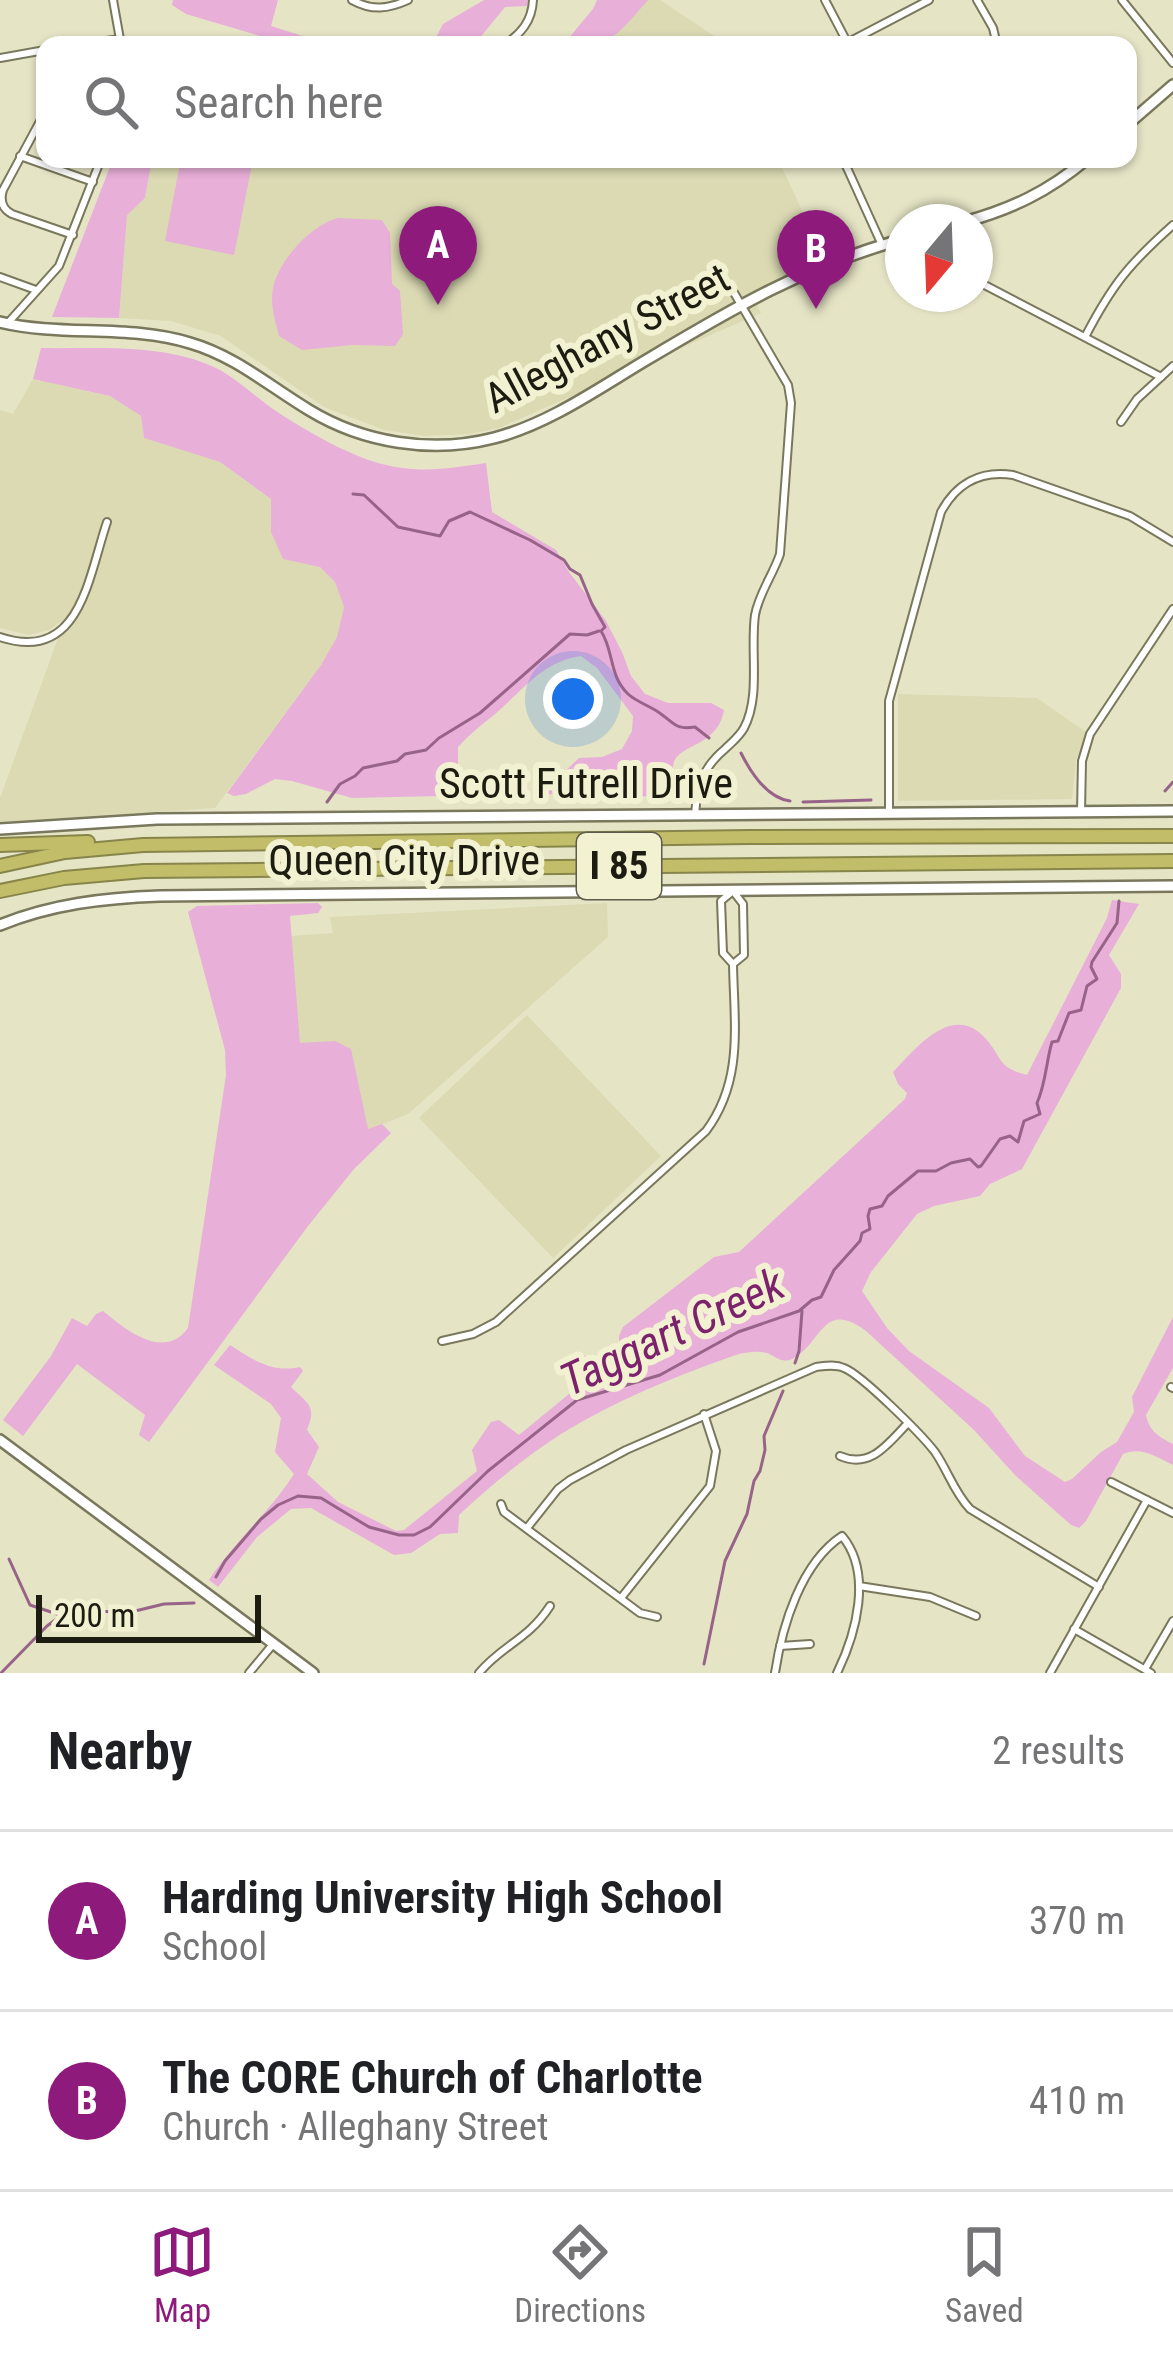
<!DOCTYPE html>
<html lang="en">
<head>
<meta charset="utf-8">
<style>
  :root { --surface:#fff; --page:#f6f6f6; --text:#202124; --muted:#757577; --line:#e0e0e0; --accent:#8e1b7c }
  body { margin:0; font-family:"Roboto Condensed",sans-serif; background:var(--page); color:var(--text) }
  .compass { position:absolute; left:885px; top:204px; width:108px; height:108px; border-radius:50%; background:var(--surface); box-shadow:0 3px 9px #0004; rotate:199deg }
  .scale { position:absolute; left:36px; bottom:30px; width:225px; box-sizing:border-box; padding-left:12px; border:6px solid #1d1c11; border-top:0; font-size:33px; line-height:42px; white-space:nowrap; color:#1d1c11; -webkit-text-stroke:9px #f2f1d2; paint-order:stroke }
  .you { position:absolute; left:573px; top:699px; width:42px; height:42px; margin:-30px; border:9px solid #fff; border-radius:50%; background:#1a73e8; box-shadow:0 0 0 18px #1a73e833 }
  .badge { display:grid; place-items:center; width:78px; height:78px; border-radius:50%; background:var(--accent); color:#fff; font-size:39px; font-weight:700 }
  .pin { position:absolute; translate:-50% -99px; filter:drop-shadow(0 3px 6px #0008) }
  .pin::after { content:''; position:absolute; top:63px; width:42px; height:36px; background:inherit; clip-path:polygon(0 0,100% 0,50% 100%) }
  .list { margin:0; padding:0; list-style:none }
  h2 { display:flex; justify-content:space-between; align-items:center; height:156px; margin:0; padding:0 48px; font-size:51px }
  h2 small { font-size:39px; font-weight:400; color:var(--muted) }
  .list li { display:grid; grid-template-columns:78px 1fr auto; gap:36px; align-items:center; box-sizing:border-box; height:180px; padding:0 48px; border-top:3px solid var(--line) }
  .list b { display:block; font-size:45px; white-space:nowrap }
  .list p { margin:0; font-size:39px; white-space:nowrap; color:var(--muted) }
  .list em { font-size:39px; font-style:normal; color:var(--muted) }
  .icon { flex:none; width:66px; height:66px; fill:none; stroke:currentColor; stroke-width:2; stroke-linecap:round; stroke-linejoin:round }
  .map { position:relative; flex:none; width:1173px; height:1673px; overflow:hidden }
  .search { position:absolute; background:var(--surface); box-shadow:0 3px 9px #0004; left:36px; right:36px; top:36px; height:132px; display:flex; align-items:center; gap:30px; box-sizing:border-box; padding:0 42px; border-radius:24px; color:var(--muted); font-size:45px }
  .sheet { height:516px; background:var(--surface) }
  nav { display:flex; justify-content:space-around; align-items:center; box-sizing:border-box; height:168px; border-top:3px solid var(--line); background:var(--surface); font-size:33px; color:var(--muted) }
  nav a { display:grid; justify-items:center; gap:6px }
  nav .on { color:var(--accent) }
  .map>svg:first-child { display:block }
</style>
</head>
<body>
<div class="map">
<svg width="1173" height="1673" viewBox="0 0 1173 1673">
  <rect width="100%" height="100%" fill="#e5e4c5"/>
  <!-- built -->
  <g fill="#dbdab3">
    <path d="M614 0H660L722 41 724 45H573Z"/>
    <path d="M152 159H778L826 262 753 297 761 313 499 428 470 434 425 436 384 430 324 407 221 336 171 321 119 318 127 214 145 198Z"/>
    <path d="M33 379 110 396 141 416 144 438 220 462 271 499V532L320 567 335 582 344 607 337 637 321 665 215 808 0 822V798L65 619 49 630 28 635 0 628V410L13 414Z"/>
    <path d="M898 694 1037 698 1086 732 1076 760 1072 799 898 801Z"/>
    <path d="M607 903 608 937 408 1114 368 1130 335 1041 300 1044 291 936 333 933 330 917Z"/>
    <path d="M527 1015 661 1156 553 1258 419 1118Z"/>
  </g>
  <!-- green -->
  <g fill="#e8afd9">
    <path d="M173 0H278L271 26 331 45H290L186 14 172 5Z"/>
    <path d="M484 0H528L527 6 505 7 474 45H432L443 24Z"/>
    <path d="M597 0H648C615 37 615 45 563 45L593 9Z"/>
    <path d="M113 159H152L145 198 127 215 119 318 52 317Z"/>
    <path d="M181 159H253L234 255 165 241Z"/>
    <path d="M338 218 382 220 390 233 392 284 400 291 403 334 395 346 352 345 302 350 279 336C275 320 270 305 273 288 279 260 311 225 338 218Z"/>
    <path d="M41 348C98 349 164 343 216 368 238 379 256 398 276 411 311 434 362 464 403 468 431 472 459 467 486 463L492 512 556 550 569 572 606 621 622 652 631 676 645 694 668 703H711L724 710C717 749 676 743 673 766 672 775 674 787 675 797L541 794 579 758 602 757 622 749 632 731 633 716 597 668 581 656C543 661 522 691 494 715 481 725 469 735 458 747V786L440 796 352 798 292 781 275 779 246 794 234 796 227 793 321 665 337 637 344 607 335 582 320 567 283 559 271 532V499L220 462 144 438 141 416 110 396 33 379Z"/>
    <path d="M1112 900 1139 904 1109 955 1121 974V988L1022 1169 990 1184 980 1196 934 1206 917 1214 871 1272 862 1291 887 1328 909 1351 989 1408 1025 1456 1065 1482 1072 1479 1101 1452 1117 1442 1134 1412 1132 1397 1173 1317V1368L1146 1415C1149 1431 1159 1437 1173 1444V1465C1157 1457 1141 1446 1123 1454L1086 1521 1079 1528 1071 1525 1015 1475 974 1430 866 1331C822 1298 821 1346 792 1359 781 1364 776 1356 767 1353 756 1350 740 1353 730 1357 673 1377 613 1402 561 1434 525 1457 490 1486 459 1515L458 1533 440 1534 411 1553 394 1555 311 1508 291 1509 257 1537 218 1587 209 1580C234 1542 270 1512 294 1474L275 1452 281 1418 271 1404 214 1365 230 1345C253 1360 272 1373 300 1367L303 1371 291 1387C308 1404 317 1405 307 1430L319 1447 307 1474 338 1502 396 1531 404 1530 477 1471 472 1450 491 1422 499 1420 519 1435 580 1385 564 1366 579 1354 607 1363 619 1351V1336L623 1327 714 1257 739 1252 905 1099 907 1093 898 1084 893 1072C916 1048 953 1001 986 1039 1004 1060 997 1067 1027 1075L1107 918Z"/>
    <path d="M318 903 322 907 318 913 290 916 300 1043 335 1041 351 1049 368 1129 382 1124 391 1133 354 1169 308 1226 149 1442 139 1435 145 1415 77 1364 23 1436 3 1420 51 1356 72 1318 87 1326 96 1314 103 1311C126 1330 164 1361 188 1328L226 1075 225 1050 188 912 197 906Z"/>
  </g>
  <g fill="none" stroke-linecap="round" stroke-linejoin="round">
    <!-- stream -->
    <g stroke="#986388" stroke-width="3">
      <path d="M353 494 364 495 398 527 440 536 449 521 470 512 530 540 564 560 570 569 580 575 592 604 605 627 601 631C614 651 609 676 628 694 638 703 651 706 661 714 675 724 676 730 695 727L709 738"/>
      <path d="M741 753C751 773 767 798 790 801"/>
      <path d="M1165 791 1173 782"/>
      <path d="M327 802 340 784 355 776 363 768 397 761 405 754 426 750 439 738 480 713 570 634 587 635 599 631"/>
      <path d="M803 802 871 800"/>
      <path d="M795 1363 799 1351 802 1311"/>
      <path d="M9 1559 30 1605 60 1615"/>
      <path d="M216 1577 225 1561 261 1519 278 1505 298 1496 321 1498 369 1527 399 1535H414L430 1527 488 1471 577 1400 660 1375 738 1332 799 1311 812 1300 821 1297 834 1270 860 1241 862 1233 870 1229 868 1216 870 1209 882 1206 888 1196 918 1171H936L951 1163 970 1159 978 1167 981 1166 1000 1139 1010 1136 1018 1142 1024 1121 1040 1114 1037 1103C1046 1083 1046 1062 1052 1042L1058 1041 1069 1013 1081 1010 1087 986 1097 979 1091 967 1092 962 1117 923 1119 901"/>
      <path d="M704 1664 725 1561 747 1514 754 1481 760 1471 765 1450 764 1436 783 1391"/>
      <path d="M1 1673 47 1626 62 1615 77 1611 131 1612 164 1604 194 1603"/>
    </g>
    <defs>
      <g id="street">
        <path d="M113 0 121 45"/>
        <path d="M352 0C372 11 388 9 408 0"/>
        <path d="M825 0 847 42"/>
        <path d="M977 0 993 28 997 45"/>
        <path d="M1122 0 1173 63"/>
        <path d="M79 45 120 39"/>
        <path d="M504 45C521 34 532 21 533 0"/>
        <path d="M843 45 929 0"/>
        <path d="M0 58 45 50"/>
        <path d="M45 112 3 190C0 200 2 209 12 214L73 235"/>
        <path d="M20 156 93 182"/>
        <path d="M843 159 882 245"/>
        <path d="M846 166 860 159"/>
        <path d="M0 277 36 290"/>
        <path d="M975 280 1161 377"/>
        <path d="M7 324 59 266 101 159"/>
        <path d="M1085 337C1112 285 1129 264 1173 225"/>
        <path d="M1121 422 1137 399 1173 366"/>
        <path d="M0 637C80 664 88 578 107 522"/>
        <path d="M1081 812 1082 761 1090 734 1173 609"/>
        <path d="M889 813V701L941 512C956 484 980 470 1013 475L1130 516 1173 542"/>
        <path d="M695 815C697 787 702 768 725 749 732 742 739 737 744 728 761 696 750 651 755 615 759 593 773 575 780 554L791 403 788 385 733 291"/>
        <path d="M442 1341 473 1334 496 1322 706 1131C744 1080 734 1024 733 964L723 953 721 901 733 891 743 904 744 955 733 964"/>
        <path d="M1171 1387 1173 1388"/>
        <path d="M840 1456C870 1469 887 1445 907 1424"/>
        <path d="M1111 1482 1173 1513"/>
        <path d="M501 1504 504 1512 640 1613 657 1617"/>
        <path d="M527 1528 558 1489 570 1480 626 1450 816 1367C825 1366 835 1364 844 1368 862 1375 922 1435 935 1452 948 1471 954 1492 970 1509L1099 1587"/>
        <path d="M859 1586 930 1597 976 1616"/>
        <path d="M621 1598 710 1486 716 1451 704 1414"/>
        <path d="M1074 1629 1151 1673"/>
        <path d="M780 1646 810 1644"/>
        <path d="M1145 1669 1173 1621"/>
        <path d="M249 1673 274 1643"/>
        <path d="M479 1673C502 1645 528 1640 550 1606"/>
        <path d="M775 1673C782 1626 801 1563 842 1536 873 1573 856 1634 837 1673"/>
        <path d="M1050 1673 1147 1500"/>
      </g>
      <g id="secondary">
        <path d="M1128 124 1173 85"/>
        <path d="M964 222C1012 209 1049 191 1087 159"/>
        <path d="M0 322C62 337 129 324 190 343 235 356 269 386 309 410 363 443 432 454 494 438 549 424 599 388 648 359 735 307 803 267 903 239"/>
        <path d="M0 829 157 819 1173 811"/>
        <path d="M0 925C52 904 104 898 160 896L1173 886"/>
        <path d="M0 1440 313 1673"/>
      </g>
      <g id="highway">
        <path d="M0 845 88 842"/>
        <path d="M0 866 65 852 143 845 749 837 1173 836"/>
        <path d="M0 891 64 878 144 871 1173 861"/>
      </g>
    </defs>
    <!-- street casing -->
    <use href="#street" stroke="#79785c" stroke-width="10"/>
    <!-- secondary casing -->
    <use href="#secondary" stroke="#79785c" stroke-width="14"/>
    <!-- highway casing -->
    <use href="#highway" stroke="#88854a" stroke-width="16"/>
    <!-- street -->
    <use href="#street" stroke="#fff" stroke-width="6"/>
    <!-- secondary -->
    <use href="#secondary" stroke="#fff" stroke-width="9"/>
    <!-- highway -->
    <use href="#highway" stroke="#c2bd68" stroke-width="12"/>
  </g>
  <g text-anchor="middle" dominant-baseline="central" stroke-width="12" stroke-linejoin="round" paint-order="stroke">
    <!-- shield labels -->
    <rect fill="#f2f1d2" stroke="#5d5c4b" stroke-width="3" x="577" y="833" width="84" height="66" rx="9"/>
    <g font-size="39" font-weight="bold" fill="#1d1c11">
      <text x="619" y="866">I 85</text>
    </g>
    <!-- street labels -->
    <g font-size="42" fill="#1d1c11" stroke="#f2f1d2">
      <text transform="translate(607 338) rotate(-28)">Alleghany Street</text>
      <text x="586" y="783">Scott Futrell Drive</text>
      <text x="404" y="860">Queen City Drive</text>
    </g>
    <!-- water labels -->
    <g font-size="45" font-style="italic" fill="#7c226c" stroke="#f2f1d2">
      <text transform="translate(672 1332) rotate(-25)">Taggart Creek</text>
    </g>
  </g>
</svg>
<svg class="compass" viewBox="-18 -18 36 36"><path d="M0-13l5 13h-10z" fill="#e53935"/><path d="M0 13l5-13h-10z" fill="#757577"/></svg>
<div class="scale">200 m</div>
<div class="you"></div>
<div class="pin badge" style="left:438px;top:305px">A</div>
<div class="pin badge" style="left:816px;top:309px">B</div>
<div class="search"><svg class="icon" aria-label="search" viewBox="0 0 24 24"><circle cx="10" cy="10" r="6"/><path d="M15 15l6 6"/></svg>Search here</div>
</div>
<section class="sheet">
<h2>Nearby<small>2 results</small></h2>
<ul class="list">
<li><span class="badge">A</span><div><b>Harding University High School</b><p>School</p></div><em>370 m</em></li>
<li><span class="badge">B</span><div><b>The CORE Church of Charlotte</b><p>Church · Alleghany Street</p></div><em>410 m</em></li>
</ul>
</section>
<nav>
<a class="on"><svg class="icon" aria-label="map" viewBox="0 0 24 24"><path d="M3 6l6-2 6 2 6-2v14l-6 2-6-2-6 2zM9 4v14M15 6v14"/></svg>Map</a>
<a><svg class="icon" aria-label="directions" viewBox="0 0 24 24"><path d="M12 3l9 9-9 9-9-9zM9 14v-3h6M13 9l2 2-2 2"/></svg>Directions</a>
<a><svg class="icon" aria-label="saved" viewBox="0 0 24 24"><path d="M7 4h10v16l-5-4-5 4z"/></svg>Saved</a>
</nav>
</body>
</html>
